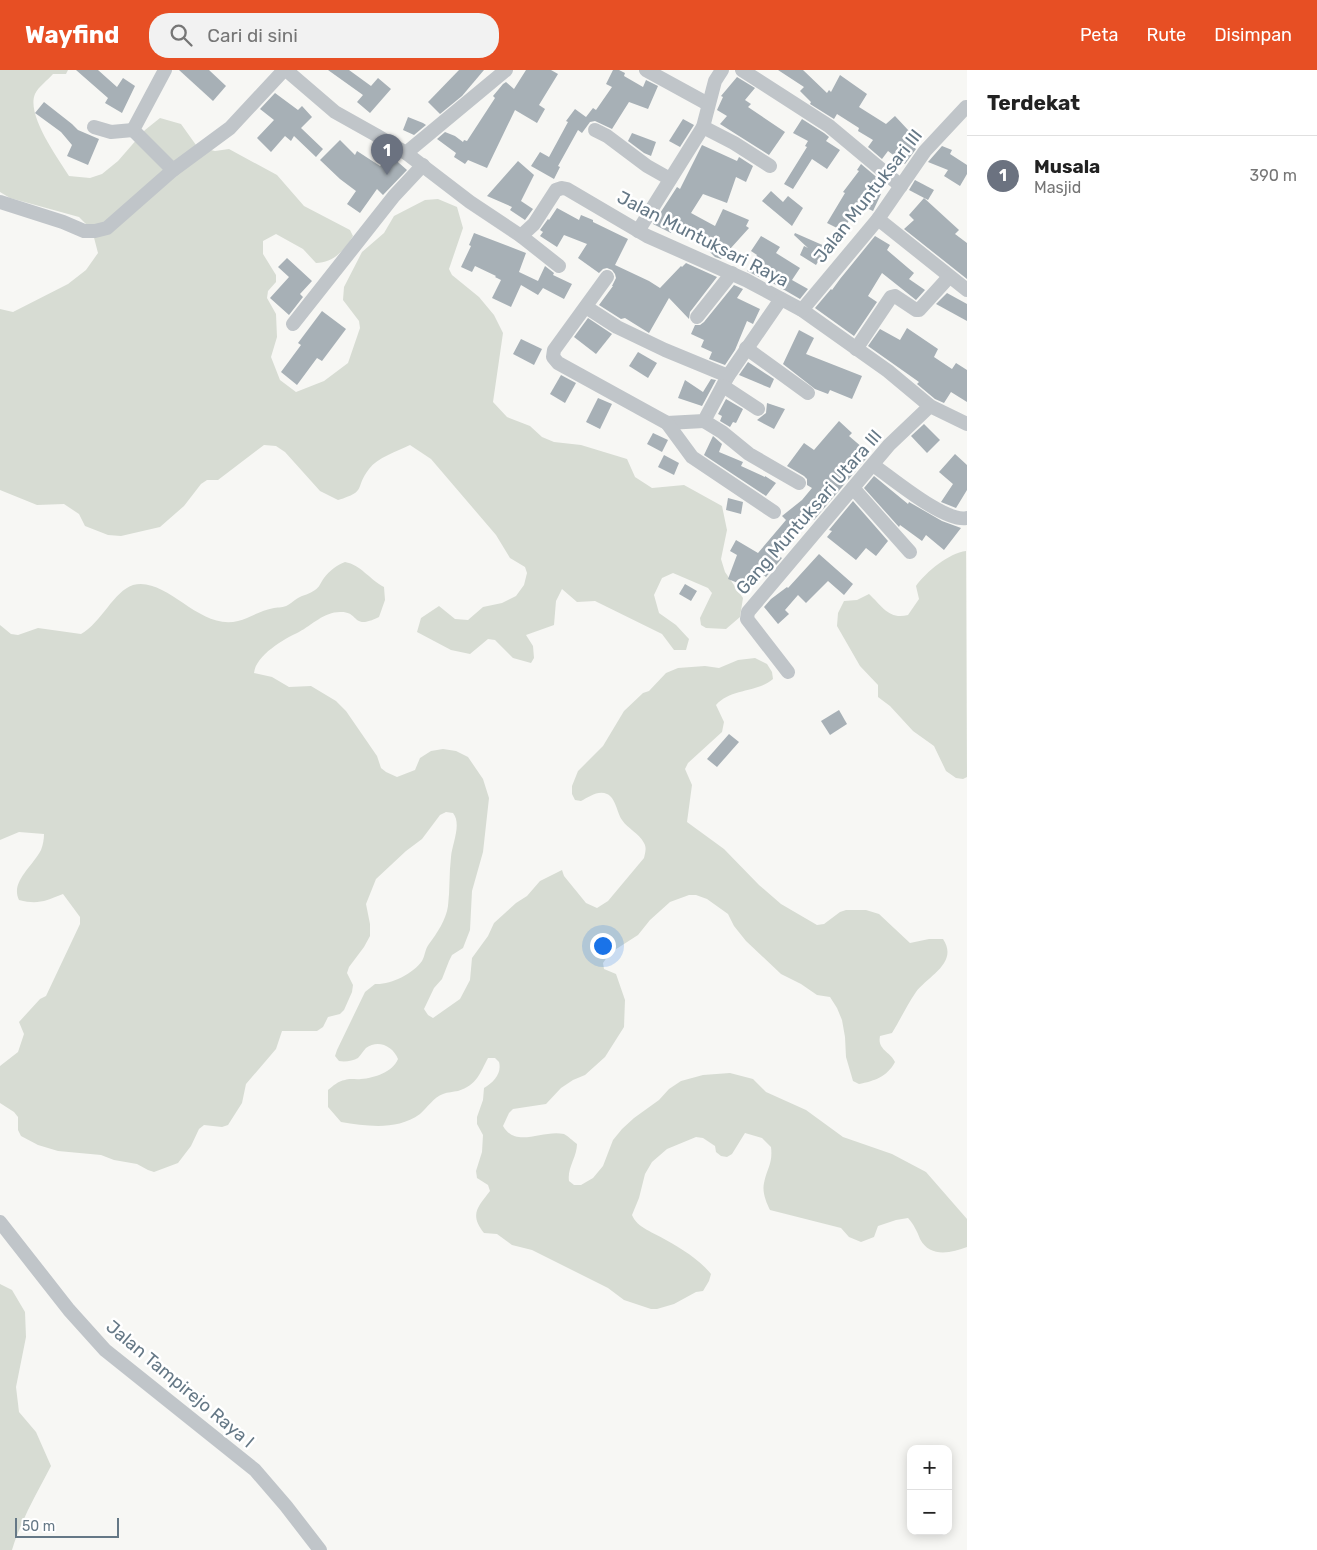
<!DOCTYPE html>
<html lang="id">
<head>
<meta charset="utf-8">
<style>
  :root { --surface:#fff; --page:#f2f2f2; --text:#222; --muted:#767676; --line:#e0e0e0; --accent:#e74f24 }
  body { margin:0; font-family:Rubik,sans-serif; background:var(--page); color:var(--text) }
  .controls { position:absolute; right:15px; bottom:15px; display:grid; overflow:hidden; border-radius:10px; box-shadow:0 2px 12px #0003 }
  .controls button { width:45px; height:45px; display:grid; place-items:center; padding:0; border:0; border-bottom:1px solid var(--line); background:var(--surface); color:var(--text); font:25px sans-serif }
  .scale { position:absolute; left:15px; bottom:12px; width:104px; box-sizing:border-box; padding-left:5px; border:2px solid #657886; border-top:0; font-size:14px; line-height:18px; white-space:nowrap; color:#657886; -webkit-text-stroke:4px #fff; paint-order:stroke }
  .you { position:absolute; left:602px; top:875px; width:18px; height:18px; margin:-12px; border:4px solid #fff; border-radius:50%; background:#1a73e8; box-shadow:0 0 0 8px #1a73e833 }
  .badge { display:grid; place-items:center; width:32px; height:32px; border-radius:50%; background:var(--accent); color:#fff; font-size:16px; font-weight:700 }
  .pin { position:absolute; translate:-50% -41px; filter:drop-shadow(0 1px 2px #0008) }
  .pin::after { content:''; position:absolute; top:26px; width:18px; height:15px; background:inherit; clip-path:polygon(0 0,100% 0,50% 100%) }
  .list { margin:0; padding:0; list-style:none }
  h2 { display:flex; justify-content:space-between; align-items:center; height:65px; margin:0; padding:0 20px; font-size:21px }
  h2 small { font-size:16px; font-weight:400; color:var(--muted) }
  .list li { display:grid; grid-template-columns:32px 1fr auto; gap:15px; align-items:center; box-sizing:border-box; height:80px; padding:0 20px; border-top:1px solid var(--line) }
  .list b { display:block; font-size:19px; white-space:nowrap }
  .list p { margin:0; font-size:16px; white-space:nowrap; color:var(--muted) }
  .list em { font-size:16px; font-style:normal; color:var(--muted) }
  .icon { flex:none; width:28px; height:28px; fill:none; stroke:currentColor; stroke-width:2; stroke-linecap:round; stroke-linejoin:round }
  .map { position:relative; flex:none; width:967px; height:1480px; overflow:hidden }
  header { display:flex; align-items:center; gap:30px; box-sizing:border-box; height:70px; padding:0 25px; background:var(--accent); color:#fff }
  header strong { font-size:24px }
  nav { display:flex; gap:28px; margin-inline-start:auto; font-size:18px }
  .search { width:350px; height:45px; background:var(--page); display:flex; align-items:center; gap:12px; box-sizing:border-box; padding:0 18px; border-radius:20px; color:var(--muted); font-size:19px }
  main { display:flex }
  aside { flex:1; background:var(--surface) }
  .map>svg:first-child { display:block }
</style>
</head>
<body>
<header>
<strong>Wayfind</strong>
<div class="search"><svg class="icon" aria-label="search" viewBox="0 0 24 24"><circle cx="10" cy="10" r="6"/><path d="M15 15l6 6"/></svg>Cari di sini</div>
<nav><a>Peta</a><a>Rute</a><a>Disimpan</a></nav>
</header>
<main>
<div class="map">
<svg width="967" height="1480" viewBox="0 0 967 1480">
  <rect width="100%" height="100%" fill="#f7f7f4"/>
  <!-- green -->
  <g fill="#d7dcd3">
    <path d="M0 0H68L66 4H53C48 10 38 17 35 24 26 45 58 88 69 106L90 108 102 104 118 91 145 60 160 48 181 54 196 75 202 78 215 81 229 79 277 105 304 136 350 160 353 166C345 180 333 193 316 193L303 179 276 164 263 171V184L276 205V212L268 221 267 228 276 244 277 267 271 287 280 310 296 322 324 311 348 293 360 258 359 251 343 230 344 217 362 182 384 163 394 146 425 130 438 129 457 137 463 158 449 199 452 205 479 227 494 245 503 263 493 332 507 347 530 356 542 367 554 372 581 375 627 389 635 407 652 418 684 415 722 436 727 460 721 489 725 502 743 528 740 547 726 559 706 558 701 555 700 548 712 523 708 518 673 503 662 508 654 525 659 543 676 555 689 569 686 580H674L662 564 595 531 577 532 562 519 556 531 554 555 526 565 533 576 534 588 531 593 513 588 495 570 488 569 470 584 451 580 417 562 421 548 439 536 455 549 468 550 483 537 502 533 516 526 524 515 527 503 525 497 510 488 496 465 431 389 410 375C396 382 378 387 369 399 354 418 368 421 338 430L320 421 285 382 276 376 264 375 218 410H207L201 414 184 436 160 457 121 466 108 465 85 456 79 444 64 434 37 435 0 420V239L13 242 68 214 86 200 98 183 92 160 79 147 10 128 0 122Z"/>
    <path d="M966 481 967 707 963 709 956 708 946 701 934 676 913 661 890 636 878 627V615L860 596 837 556 838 543 844 531 857 530 869 524C882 536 889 550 908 545L919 529 916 516C926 502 949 483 966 481Z"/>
    <path d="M345 492C361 495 369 509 384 517L385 530 379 547C351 561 360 541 340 542 324 542 312 555 299 562 284 569 256 585 254 603L272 607 289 617 311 616 336 631 346 641 377 686 381 698 386 702 397 707 415 700 420 688 431 681 443 679 456 681 468 687 483 709 489 728 483 782 472 821 470 860 463 878 452 885 449 891 442 909 434 918 424 939 428 945 433 948 460 929 470 910 472 888 488 866 494 853 516 833 527 826 540 811 562 800 564 806 586 833 597 838 608 831 644 788C645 783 647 778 644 773 639 763 628 759 622 750 617 743 616 728 607 724 598 720 589 727 581 731L575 730 572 724V716L578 701 603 676 624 641 643 623 649 621 666 603 678 598 705 596 719 598 738 590 755 588 767 594 772 602 773 609C757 623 731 618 716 635L724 652 722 662 688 693 685 699 692 715 687 752 724 779 759 815 781 834 817 855 824 854 840 842 846 840H866L879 844 910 873 929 869H943C959 893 928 906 916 922 907 935 900 950 892 963L880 966C877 980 891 982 895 992 887 1007 874 1011 859 1014L853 1011 846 987 845 967 842 950 837 938 830 927 817 925 801 914 781 904 746 871 734 856 728 844 707 829 696 825H689L670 832 650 850 638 865 610 883 603 893 604 899 616 904 625 930 624 957 605 987 585 1005 573 1010 561 1018 546 1034 513 1039 509 1043 503 1056C516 1079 543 1059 564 1064 568 1066 573 1071 577 1074 577 1087 567 1098 569 1111L574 1115H581L593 1108 603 1096 613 1070 622 1059 634 1048 659 1030 669 1019 681 1011 703 1005 730 1003 753 1009 766 1022 806 1040 843 1067 892 1084 926 1102 967 1149V1177C951 1183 930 1188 920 1169 917 1161 914 1155 908 1148L896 1150 878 1156 874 1167 861 1172 849 1167 841 1158 770 1140C766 1132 762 1122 764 1113 767 1098 773 1094 771 1077L762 1068 745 1063 732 1084 727 1087 721 1086 716 1082 715 1076 703 1068 696 1067 667 1079 652 1092 645 1104 639 1128 632 1145C637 1158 655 1163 666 1170 682 1179 700 1190 711 1204L709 1211 703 1221 696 1222 674 1234 657 1239H651L624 1230 608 1218 532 1180 512 1175 497 1164 484 1163C469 1144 478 1137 490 1121L488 1115 477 1108 476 1101 482 1082 483 1065 477 1054V1047L483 1030 484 1018C494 1012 502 1003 499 992L495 988H488C480 1003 477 1015 458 1021 453 1022 448 1022 443 1024 434 1027 427 1038 420 1044 396 1061 367 1056 341 1052L328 1037V1020C333 1016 338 1011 345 1010 350 1008 356 1010 361 1009 374 1008 393 1002 398 989 393 976 378 969 366 978 363 981 361 985 358 988 353 991 345 992 339 991L335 986 337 980 365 922 375 914C390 915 413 904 422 891 425 886 425 879 429 874 437 863 446 850 448 836 450 820 449 803 451 787 452 774 462 754 453 743L446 742 440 745 422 769 406 781 376 809 366 834 370 854V866L364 877 349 897 347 903 353 915 352 922 344 940 340 944 328 947 323 957 317 961H282L276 979 246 1014 242 1033 228 1055 222 1057 204 1055 199 1059 191 1076 178 1093 154 1102 148 1100 137 1094 114 1090 101 1085 58 1081 38 1075 21 1066 18 1060V1047L14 1042 0 1033V996L18 982 24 964 19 952 40 929 46 926 80 854V847L63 824C45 831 38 835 19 830 10 812 33 796 41 780 43 775 44 769 44 764L19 762 0 770V555L11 564 18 565 38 558 81 564C101 553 114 521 133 515 167 506 199 561 238 551 250 548 261 540 274 538 279 537 283 538 288 535 292 533 294 530 298 528 303 525 310 524 315 520 319 518 321 512 324 508 329 501 337 495 345 492Z"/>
    <path d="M0 1214 12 1220 25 1242 26 1267 16 1317 19 1342 36 1362 51 1396C37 1423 21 1450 12 1480H0Z"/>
  </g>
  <!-- building -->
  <g fill="#a7b0b6">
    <path d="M76 0H98L117 17 123 8 135 16 122 43 105 33 108 28Z"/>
    <path d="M179 0H209L226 16 213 31Z"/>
    <path d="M328 0H349L371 16 378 8 391 19 370 43 357 32 363 25Z"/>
    <path d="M459 0H484L462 26 440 44 428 32Z"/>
    <path d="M526 0H551L558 4 539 35 545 39 537 53 515 40 487 98 468 90 465 94 454 87 456 83 437 69 445 62 455 66 463 72 464 70 467 71 495 28 493 26 503 14 506 12 514 19Z"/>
    <path d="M613 0H619L625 3 624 6 643 17 646 10 658 16 648 39 629 32 612 59 595 51 590 52 582 63 578 60 558 96 560 97 554 109 531 96 540 82 549 87 568 52 566 51 575 39 586 47 593 38 596 40 612 17 606 14Z"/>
    <path d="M778 0H803L827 23 829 20 831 22 840 5 867 24 859 37 886 54 895 46 909 61 902 68 916 79 905 94 888 81 882 89 868 77 873 70 858 61 859 58 837 44 834 49 810 34 811 32 800 21 804 17Z"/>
    <path d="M737 7 755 18 745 30 751 34 748 37 785 62 769 85 720 54 727 46 717 40 723 27 721 26Z"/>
    <path d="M275 23 298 40 302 36 312 47 301 58 323 79 316 87 294 66 291 71 285 66 271 82 257 68 274 50 260 39Z"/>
    <path d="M44 32 72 54 78 60 99 69 88 95 67 86 72 75 61 62 35 43Z"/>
    <path d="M408 47 423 53 426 55 414 65 403 60Z"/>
    <path d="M683 49 694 55 680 77 669 71Z"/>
    <path d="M802 49 824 63 829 67 826 71 840 80 827 99 812 89 793 119 784 114 807 77 805 76 808 71 793 63Z"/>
    <path d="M632 63 656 72 651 86 644 83 628 71Z"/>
    <path d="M340 70 355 85 357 81 380 96 391 86 407 100 383 125 377 119 360 143 347 134 356 121 340 109 320 90Z"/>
    <path d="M702 75 737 91 739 87 753 96 746 112 736 107 727 133 703 124 691 143 715 156 723 139 749 150 746 156 749 158 721 189 715 187 705 177 707 174 674 156 671 163 653 154 677 117 680 119Z"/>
    <path d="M942 76 952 80 950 84 967 95V104L960 116 944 106 948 100 928 92Z"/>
    <path d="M518 91 534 105 521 131 533 139 525 150 510 140 512 137 487 126Z"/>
    <path d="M861 94 880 110 874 120 881 124 873 141 858 134 843 161 827 153 845 123 843 122 859 101 857 100Z"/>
    <path d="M915 110 934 120 928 130 909 120Z"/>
    <path d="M771 121 783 132 788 126 803 138 792 156 762 131Z"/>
    <path d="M924 128 959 160 955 164 967 173V209L904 159 914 150 909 145Z"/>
    <path d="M557 138 579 150 581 145 593 150V152L628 169 615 195 649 211 660 218 681 196 682 197 686 193 717 207 690 242 689 249 669 228 649 263 625 248 621 249 599 235 613 216H612L616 208 615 204 612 200 607 198 603 199 599 203 578 188 587 174 564 165 557 177 540 166 543 162 540 160 548 149 549 150Z"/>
    <path d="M474 163 526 183 519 202 538 211 545 196 554 203 553 205 572 214 564 229 543 218 538 225 521 215 511 237 492 228 501 210 495 207 496 206 475 196 472 202 461 197 471 176 469 175Z"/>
    <path d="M795 163 827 177 816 195 800 185 804 176 808 178 794 165Z"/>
    <path d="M761 166 780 177 776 183 800 198 792 210 808 219 800 229 762 207 761 208 747 201 757 185 751 181Z"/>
    <path d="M875 166 890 175 887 180 914 203 909 209 925 220 916 230 882 203 868 226 877 232 854 266 815 238 831 219 832 220 840 209Z"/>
    <path d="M287 188 312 211 300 224 303 227 289 245 270 228 289 207 278 197Z"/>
    <path d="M734 215 743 219 737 228 760 239 753 254 747 251 735 280 725 295 709 289 712 282 701 277 704 270 691 264 695 255H700L704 252Z"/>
    <path d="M947 223 967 234V251L936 234Z"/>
    <path d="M322 241 346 259 322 291 317 288 297 315 281 302 301 275 298 273Z"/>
    <path d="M588 248 612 264 596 284 574 267Z"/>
    <path d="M907 258 938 279 934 287 952 299 956 293 967 300V332L951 322 944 333 935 329 917 314 919 312 868 276 880 259 900 270Z"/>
    <path d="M799 260 814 268 806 284 862 306 852 329 830 320 828 324 815 319 783 294Z"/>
    <path d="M521 269 542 279 534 295 513 284Z"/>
    <path d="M638 282 657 293 648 308 629 296Z"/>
    <path d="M748 292 774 309 770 318 739 305Z"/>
    <path d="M561 305 576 313 565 333 550 324Z"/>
    <path d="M711 309 716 310 702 336 678 328 685 310 703 322Z"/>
    <path d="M598 328 612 334 600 359 586 352Z"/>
    <path d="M726 329 743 339 736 353 733 352 730 357 720 351 722 346 718 344Z"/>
    <path d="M767 333 785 339 774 359 757 350 766 343Z"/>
    <path d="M839 351 852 363 849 366 870 384 814 450 810 447 806 451 803 449 775 483 782 488 766 507 756 499 750 518 728 509 737 485 730 481 736 470 758 483 786 450 782 446 802 430 812 418 807 415V409L804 406 787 396 804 373 814 380Z"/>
    <path d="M924 354 940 370 927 383 911 366Z"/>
    <path d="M653 363 668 370 662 382 647 374Z"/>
    <path d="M713 366 722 374 719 382 743 392 741 396 765 407V406L776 413 766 426 704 385Z"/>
    <path d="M955 384 967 395V420L956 438 941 432 953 414 939 402Z"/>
    <path d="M664 385 679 393 674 405 658 397Z"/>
    <path d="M874 406 908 434 909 432 942 451 961 458 944 480 926 465 922 471 900 455 899 457 864 418Z"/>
    <path d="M728 428 743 432 741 444 726 440Z"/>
    <path d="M853 431 888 471 876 486 866 478 856 490 827 467 832 461 829 460Z"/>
    <path d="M819 484 853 514 844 525 828 511 806 533 798 525 785 540 789 544 778 554 764 537 771 529 787 517 788 518Z"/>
    <path d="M685 514 697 521 691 531 679 524Z"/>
    <path d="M839 640 847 654 830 665 821 651Z"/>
    <path d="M729 664 739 672 717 697 707 689Z"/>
  </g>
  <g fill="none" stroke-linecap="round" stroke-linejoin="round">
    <!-- minor -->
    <g stroke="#c0c5c9" stroke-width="14">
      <path d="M165 0 133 60 173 100"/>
      <path d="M286 0 335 42 376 65 406 83 470 132 521 166 559 196"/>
      <path d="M646 0 708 34"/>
      <path d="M742 0 829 56 901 116"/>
      <path d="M94 57 111 62 133 60"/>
      <path d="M703 57 734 73 770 96"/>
      <path d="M595 60 607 66 647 96 670 109"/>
      <path d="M406 83 506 0"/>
      <path d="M0 132 63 152 84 161H95L107 158 173 100 230 58 284 0"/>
      <path d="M878 149 967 220"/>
      <path d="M638 161 703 57 715 11 722 0"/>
      <path d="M521 166 534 154 556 120 562 118 567 119 647 166 746 210 802 240 888 301 930 336 967 354"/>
      <path d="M607 207 554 280 553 287 558 293 667 353 704 351 728 306 781 229"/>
      <path d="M586 237 617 257 665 280 728 306"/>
      <path d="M802 240 878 149 925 81 966 37"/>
      <path d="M697 247 732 203"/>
      <path d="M293 254 394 126 423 95"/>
      <path d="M746 278 808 323"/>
      <path d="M856 279 891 227 895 226 916 240H919L949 207"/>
      <path d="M723 316 758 339"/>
      <path d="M704 351 722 362 749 384 799 413"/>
      <path d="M667 353 692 387 774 442"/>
      <path d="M873 395C892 408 945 453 967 448"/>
      <path d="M853 418 910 482"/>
      <path d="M788 602 747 549 748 542 889 375 930 336"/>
      <path d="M0 1152 69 1240 105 1280 255 1400 286 1436 320 1480"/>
    </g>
  </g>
  <g text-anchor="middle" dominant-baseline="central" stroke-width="5" stroke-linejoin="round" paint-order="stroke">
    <!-- street labels -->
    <g font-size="18" fill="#657886" stroke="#fff">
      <text transform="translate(868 126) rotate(-52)">Jalan Muntuksari III</text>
      <text transform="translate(703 169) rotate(27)">Jalan Muntuksari Raya</text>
      <text transform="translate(809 442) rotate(-49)">Gang Muntuksari Utara III</text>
      <text transform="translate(180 1314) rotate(40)">Jalan Tampirejo Raya I</text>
    </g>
  </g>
</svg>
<div class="controls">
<button>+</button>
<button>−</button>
</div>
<div class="scale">50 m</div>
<div class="you"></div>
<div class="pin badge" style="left:387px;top:105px;background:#6b7280">1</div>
</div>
<aside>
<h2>Terdekat<small></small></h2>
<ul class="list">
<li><span class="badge" style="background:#6b7280">1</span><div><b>Musala</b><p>Masjid</p></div><em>390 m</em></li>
</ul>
</aside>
</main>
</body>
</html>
